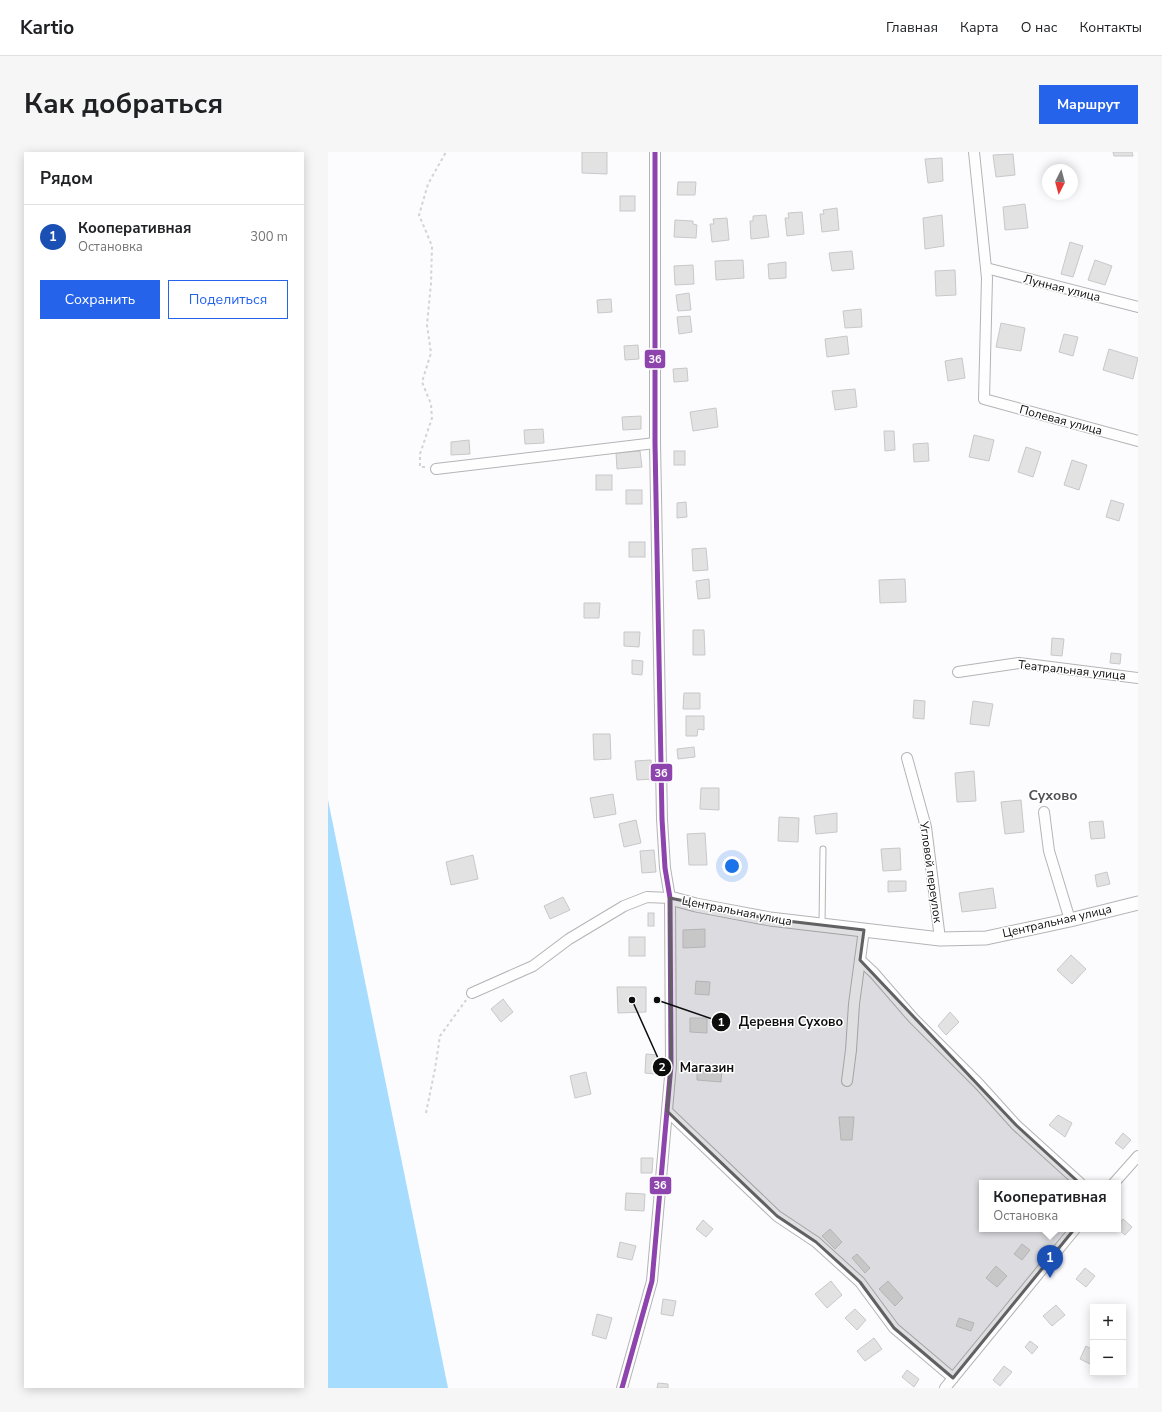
<!DOCTYPE html>
<html lang="ru">
<head>
<meta charset="utf-8">
<style>
  :root { --surface:#fff; --page:#f6f6f6; --text:#202124; --muted:#757577; --line:#e0e0e0; --accent:#2563eb }
  body { margin:0; font-family:"Nunito Sans",sans-serif; background:var(--page); color:var(--text) }
  .controls { position:absolute; right:12px; bottom:12px; display:grid; overflow:hidden; border-radius:0px; box-shadow:0 2px 10px #0003 }
  .controls button { width:36px; height:36px; display:grid; place-items:center; padding:0; border:0; border-bottom:1px solid var(--line); background:var(--surface); color:var(--text); font:20px sans-serif }
  .compass { position:absolute; left:714px; top:12px; width:36px; height:36px; border-radius:50%; background:var(--surface); box-shadow:0 2px 10px #0003; rotate:186deg }
  .you { position:absolute; left:404px; top:714px; width:14px; height:14px; margin:-10px; border:3px solid #fff; border-radius:50%; background:#1a73e8; box-shadow:0 0 0 6px #1a73e833 }
  .badge { display:grid; place-items:center; width:26px; height:26px; border-radius:50%; background:var(--accent); color:#fff; font-size:13px; font-weight:700 }
  .pin { position:absolute; translate:-50% -33px; filter:drop-shadow(0 1px 2px #0008) }
  .pin::after { content:''; position:absolute; top:21px; width:14px; height:12px; background:inherit; clip-path:polygon(0 0,100% 0,50% 100%) }
  .popup { position:absolute; left:651px; top:1028px; width:142px; height:52px; box-sizing:border-box; display:grid; place-content:center; border-radius:0px; background:var(--surface); filter:drop-shadow(0 1px 3px #0005); font-size:13px; white-space:nowrap; color:var(--muted) }
  .popup b { font-size:15px; color:var(--text) }
  .popup::after { content:''; position:absolute; left:50%; top:100%; margin-left:-8px; border:8px solid transparent; border-top-color:var(--surface) }
  .list { margin:0; padding:0; list-style:none }
  h2 { display:flex; justify-content:space-between; align-items:center; height:52px; margin:0; padding:0 16px; font-size:17px }
  h2 small { font-size:13px; font-weight:400; color:var(--muted) }
  .list li { display:grid; grid-template-columns:26px 1fr auto; gap:12px; align-items:center; box-sizing:border-box; height:64px; padding:0 16px; border-top:1px solid var(--line) }
  .list b { display:block; font-size:15px; white-space:nowrap }
  .list p { margin:0; font-size:13px; white-space:nowrap; color:var(--muted) }
  .list em { font-size:13px; font-style:normal; color:var(--muted) }
  .actions { display:flex; gap:8px; padding:12px 16px }
  .actions a { flex:1; padding:9px 0; border:1px solid var(--accent); border-radius:0px; text-align:center; font-size:14px; color:var(--accent) }
  .actions .main { background:var(--accent); color:#fff }
  .map { position:relative; flex:none; width:810px; height:1236px; overflow:hidden; border-radius:0px }
  header { display:flex; align-items:center; gap:24px; box-sizing:border-box; height:56px; padding:0 20px; background:var(--surface); border-bottom:1px solid var(--line) }
  header strong { font-size:19px }
  nav { display:flex; gap:22px; margin-inline-start:auto; font-size:14px }
  .intro { display:flex; align-items:center; justify-content:space-between; box-sizing:border-box; height:96px; padding:0 24px }
  h1 { margin:0; font-size:28px }
  .button { padding:10px 18px; border-radius:0px; background:var(--accent); color:#fff; font-size:14px; font-weight:700 }
  main { display:flex; gap:24px; padding:0 24px }
  aside { flex:1; background:var(--surface); border-radius:0px; box-shadow:0 2px 10px #0003 }
  .map>svg:first-child { display:block }
</style>
</head>
<body>
<header>
<strong>Kartio</strong>
<nav><a>Главная</a><a>Карта</a><a>О нас</a><a>Контакты</a></nav>
</header>
<div class="intro"><h1>Как добраться</h1><a class="button">Маршрут</a></div>
<main>
<aside>
<h2>Рядом<small></small></h2>
<ul class="list">
<li><span class="badge" style="background:#1a4fb4">1</span><div><b>Кооперативная</b><p>Остановка</p></div><em>300 m</em></li>
</ul>
<div class="actions"><a class="main">Сохранить</a><a>Поделиться</a></div>
</aside>
<div class="map">
<svg width="810" height="1236" viewBox="0 0 810 1236">
  <rect width="100%" height="100%" fill="#fcfbfe"/>
  <!-- water -->
  <path fill="#a6dcfd" d="M0 648 120 1236H0Z"/>
  <!-- building -->
  <g fill="#e3e2e2" stroke="#c9c8c9">
    <path d="M254 0H279V22L254 21Z"/>
    <path d="M785 0H804L805 4H786Z"/>
    <path d="M685 2 687 23 668 25 665 3Z"/>
    <path d="M614 6 615 29 600 31 597 7Z"/>
    <path d="M350 30H368L367 43H349Z"/>
    <rect x="292" y="44" width="15" height="15"/>
    <path d="M697 52 700 76 677 78 675 55Z"/>
    <path d="M509 56 511 78 494 80 492 62H496L495 58Z"/>
    <path d="M474 60 476 82 459 84 457 66H461L460 61Z"/>
    <path d="M438 63 441 85 423 87 422 69H425V64Z"/>
    <path d="M614 63 616 94 597 97 595 66Z"/>
    <path d="M399 66 401 88 384 90 382 72H386L385 67Z"/>
    <path d="M347 68 365 69V72L369 73 368 86 346 85Z"/>
    <path d="M742 90 755 94 745 125 733 122Z"/>
    <path d="M524 99 526 117 504 119 501 101Z"/>
    <path d="M415 108 416 126 388 128 387 109Z"/>
    <path d="M767 108 784 114 777 133 760 128Z"/>
    <path d="M458 110V126L441 127 440 112Z"/>
    <path d="M365 113 366 132 347 133 346 114Z"/>
    <path d="M627 118 628 143 608 144 607 119Z"/>
    <path d="M361 141 363 158 350 159 348 143Z"/>
    <path d="M283 147 284 160 270 161 269 148Z"/>
    <path d="M533 157 534 175 517 176 515 159Z"/>
    <path d="M362 164 364 180 351 182 349 165Z"/>
    <path d="M673 171 697 176 693 199 668 195Z"/>
    <path d="M736 182 750 185 745 204 731 200Z"/>
    <path d="M519 184 521 202 499 205 497 187Z"/>
    <path d="M310 193 311 207 297 208 296 194Z"/>
    <path d="M781 197 810 206 805 227 775 218Z"/>
    <path d="M634 206 637 226 620 229 617 209Z"/>
    <path d="M359 216 360 229 346 230 345 217Z"/>
    <path d="M527 237 529 255 507 258 504 239Z"/>
    <path d="M388 256 390 275 365 279 362 260Z"/>
    <path d="M313 264V277L295 278 294 265Z"/>
    <path d="M215 277 216 291 197 292 196 278Z"/>
    <path d="M556 279H566L567 298 557 299Z"/>
    <path d="M646 283 666 288 661 309 641 305Z"/>
    <path d="M141 288 142 302 123 303V290Z"/>
    <path d="M600 291 601 309 586 310 585 292Z"/>
    <path d="M698 295 713 300 705 325 690 320Z"/>
    <path d="M312 299 314 315 289 317 288 301Z"/>
    <rect x="346" y="299" width="11" height="14"/>
    <path d="M744 308 759 313 751 338 736 333Z"/>
    <rect x="268" y="323" width="16" height="15"/>
    <rect x="298" y="338" width="16" height="14"/>
    <path d="M783 348 796 352 791 369 778 365Z"/>
    <path d="M358 350 359 365 349 366V351Z"/>
    <rect x="301" y="390" width="16" height="15"/>
    <path d="M378 396 380 418 365 419 364 397Z"/>
    <path d="M381 427 382 446 370 447 368 429Z"/>
    <path d="M577 427 578 450 552 451 551 428Z"/>
    <path d="M256 451H272L271 466H256Z"/>
    <path d="M365 478H376L377 503H365Z"/>
    <path d="M296 480H312L311 495 296 494Z"/>
    <path d="M724 486 736 487 734 504 723 503Z"/>
    <path d="M783 501 793 502 792 512 782 511Z"/>
    <path d="M304 508 315 509 314 523 304 522Z"/>
    <path d="M356 541H372V557H355Z"/>
    <path d="M586 548 597 549 596 567 585 566Z"/>
    <path d="M645 549 665 552 661 574 642 572Z"/>
    <path d="M358 564H376V578L370 577 369 584H358Z"/>
    <path d="M265 582H282L283 607 266 608Z"/>
    <path d="M366 595 367 605 350 607 349 597Z"/>
    <path d="M323 608 325 627 309 628 307 609Z"/>
    <path d="M646 619 648 649 629 650 627 621Z"/>
    <path d="M373 636H391V658L372 657Z"/>
    <path d="M285 642 288 662 266 666 262 646Z"/>
    <path d="M693 648 696 680 677 682 673 650Z"/>
    <path d="M509 661V680L488 682 486 664Z"/>
    <path d="M451 665 471 666 470 690 450 689Z"/>
    <path d="M308 668 313 691 296 695 291 672Z"/>
    <path d="M775 669 777 686 763 687 761 670Z"/>
    <path d="M377 681 379 713H361L359 682Z"/>
    <path d="M572 696 573 718 555 719 553 697Z"/>
    <path d="M326 698 328 720 314 721 312 699Z"/>
    <path d="M145 703 150 727 123 733 118 710Z"/>
    <path d="M779 720 782 732 769 735 767 723Z"/>
    <path d="M560 729H578V739L560 740Z"/>
    <path d="M665 736 668 756 634 760 631 741Z"/>
    <path d="M235 745 242 758 222 767 216 754Z"/>
    <rect x="320" y="761" width="6" height="13"/>
    <path d="M377 777V795L355 796V778Z"/>
    <rect x="301" y="785" width="16" height="19"/>
    <path d="M743 803 758 817 744 832 729 818Z"/>
    <path d="M368 829 382 830 381 843 367 842Z"/>
    <path d="M289 835H318V860L290 861Z"/>
    <path d="M175 847 185 860 173 870 163 857Z"/>
    <path d="M622 860 631 870 618 883 610 874Z"/>
    <path d="M362 866H379V881L362 880Z"/>
    <path d="M318 902 329 903 327 922 317 921Z"/>
    <path d="M369 913 394 915 393 930 369 928Z"/>
    <path d="M258 920 263 942 247 946 242 924Z"/>
    <path d="M730 963 744 971 737 985 721 973Z"/>
    <path d="M511 965H526L524 988H513Z"/>
    <path d="M795 981 803 988 795 997 787 991Z"/>
    <path d="M313 1006H325L324 1021H313Z"/>
    <path d="M298 1041 317 1042 316 1059 297 1058Z"/>
    <path d="M795 1067 804 1075 797 1083 790 1077V1073Z"/>
    <path d="M375 1068 385 1077 378 1085 368 1077Z"/>
    <path d="M502 1077 514 1090 507 1097 494 1084Z"/>
    <path d="M292 1090 308 1094 304 1108 289 1105Z"/>
    <path d="M694 1092 702 1098 694 1108 686 1102Z"/>
    <path d="M529 1102 542 1116 537 1121 524 1106Z"/>
    <path d="M668 1114 679 1124 669 1135 658 1126Z"/>
    <path d="M757 1116 767 1124 758 1135 748 1127Z"/>
    <path d="M503 1129 514 1143 499 1156 487 1142Z"/>
    <path d="M560 1129 575 1146 567 1154 551 1137Z"/>
    <path d="M335 1147 348 1149 345 1164 333 1162Z"/>
    <path d="M728 1153 737 1163 724 1174 715 1164Z"/>
    <path d="M527 1157 538 1168 529 1178 517 1166Z"/>
    <path d="M269 1162 284 1166 278 1187 264 1183Z"/>
    <path d="M631 1166 646 1171 643 1179 628 1174Z"/>
    <path d="M546 1186 554 1197 537 1209 529 1199Z"/>
    <path d="M702 1189 710 1195 704 1202 697 1195Z"/>
    <path d="M758 1194 765 1198 764 1213 752 1207Z"/>
    <path d="M676 1214 684 1220 672 1234 665 1228Z"/>
    <path d="M579 1218 591 1227 586 1235 574 1225Z"/>
    <path d="M330 1231 340 1232V1236H329Z"/>
  </g>
  <g fill="none" stroke-linecap="round" stroke-linejoin="round">
    <defs>
      <path id="service" d="M494 772 495 697"/>
      <g id="minor">
        <path d="M646 0 659 126 656 247 810 289"/>
        <path d="M658 116 810 155"/>
        <path d="M108 317 327 291"/>
        <path d="M630 520 691 511 810 526"/>
        <path d="M579 606 598 675 612 787"/>
        <path d="M716 660 721 699 742 768"/>
        <path d="M532 808 546 821 585 866 651 932 688 973 752 1031"/>
        <path d="M144 841 205 814 241 787 296 754 319 745 342 746"/>
        <path d="M519 929 523 898 526 852 536 778"/>
        <path d="M339 959 449 1064 488 1090 532 1130 566 1176 625 1226"/>
        <path d="M786 1031 810 1004"/>
        <path d="M294 1236 324 1129 343 913 342 746 337 716 334 667 327 291V0"/>
        <path d="M617 1236 747 1077"/>
      </g>
      <path id="tertiary" d="M342 746 368 753 442 767 612 787 658 786 742 768 810 751"/>
    </defs>
    <!-- service casing -->
    <use href="#service" stroke="#b4b4b6" stroke-width="7"/>
    <!-- minor casing -->
    <use href="#minor" stroke="#b4b4b6" stroke-width="12"/>
    <!-- tertiary casing -->
    <use href="#tertiary" stroke="#b4b4b6" stroke-width="15"/>
    <!-- path -->
    <g stroke="#d3d3d4" stroke-width="2" stroke-dasharray="3 3" stroke-linecap="butt">
      <path d="M97 315H92V302L104 266 103 252 94 230 103 201 99 173 103 131 104 94 91 63 100 32 118 0"/>
      <path d="M98 961 107 917 112 884 138 848"/>
    </g>
    <!-- service -->
    <use href="#service" stroke="#fffeff" stroke-width="5"/>
    <!-- minor -->
    <use href="#minor" stroke="#fffeff" stroke-width="10"/>
    <!-- tertiary -->
    <use href="#tertiary" stroke="#fffeff" stroke-width="13"/>
    <defs>
      <path id="bus-1" d="M294 1236 324 1129 343 913 342 746 337 716 334 667 327 291V0"/>
    </defs>
    <!-- bus-1 casing -->
    <use href="#bus-1" stroke="#fff" stroke-width="8"/>
    <!-- bus-1 -->
    <use href="#bus-1" stroke="#8e44ad" stroke-width="5"/>
  </g>
  <!-- marked area -->
  <path fill="#616062" fill-opacity="0.2" stroke="#616062" stroke-width="3" stroke-linejoin="round" d="M342 746 442 767 536 778 532 808 688 973 770 1048 625 1226 566 1176 532 1130 488 1090 449 1064 339 959 343 913Z"/>
  <g text-anchor="middle" dominant-baseline="central" stroke-width="3" stroke-linejoin="round" paint-order="stroke">
    <!-- street labels -->
    <g font-size="12" fill="#0d0d0e" stroke="#fff">
      <text transform="translate(734 136) rotate(14)">Лунная улица</text>
      <text transform="translate(733 268) rotate(15)">Полевая улица</text>
      <text transform="translate(744 518) rotate(6)">Театральная улица</text>
      <text transform="translate(603 720) rotate(82)">Угловой переулок</text>
      <text transform="translate(409 759) rotate(11)">Центральная улица</text>
      <text transform="translate(729 769) rotate(-13)">Центральная улица</text>
    </g>
    <!-- quarter labels -->
    <g font-size="14" font-weight="bold" fill="#515055" stroke="#fff">
      <text x="725" y="643">Сухово</text>
    </g>
  </g>
  <!-- callouts -->
  <path fill="none" stroke="#0d0d0e" stroke-width="1.5" d="M329 848L393 870M304 848L334 915"/>
  <g fill="#0d0d0e" stroke="#fff" stroke-width="1.5">
    <circle cx="329" cy="848" r="4"/>
    <circle cx="304" cy="848" r="4"/>
    <circle cx="393" cy="870" r="10"/>
    <circle cx="334" cy="915" r="10"/>
  </g>
  <g font-size="12" text-anchor="middle" font-weight="bold" fill="#fff">
    <text x="393" y="874">1</text>
    <text x="334" y="919">2</text>
  </g>
  <g font-size="13" text-anchor="middle" font-weight="bold" fill="#0d0d0e" stroke="#fff" stroke-width="3" stroke-linejoin="round" paint-order="stroke">
    <text x="463" y="874">Деревня Сухово</text>
    <text x="379" y="920">Магазин</text>
  </g>
  <g stroke="#fff" stroke-width="1.5">
    <rect x="316" y="197" width="22" height="20" rx="4" fill="#8e44ad"/>
    <rect x="322" y="611" width="23" height="19" rx="4" fill="#8e44ad"/>
    <rect x="321" y="1024" width="23" height="19" rx="4" fill="#8e44ad"/>
  </g>
  <g font-size="11" text-anchor="middle" font-weight="bold" fill="#fff">
    <text x="327" y="211">36</text>
    <text x="333" y="625">36</text>
    <text x="332" y="1037">36</text>
  </g>
</svg>
<div class="controls">
<button>+</button>
<button>−</button>
</div>
<svg class="compass" viewBox="-18 -18 36 36"><path d="M0-13l5 13h-10z" fill="#e53935"/><path d="M0 13l5-13h-10z" fill="#757577"/></svg>
<div class="you"></div>
<div class="pin badge" style="left:722px;top:1126px;background:#1a4fb4">1</div>
<div class="popup"><b>Кооперативная</b>Остановка</div>
</div>
</main>
</body>
</html>
